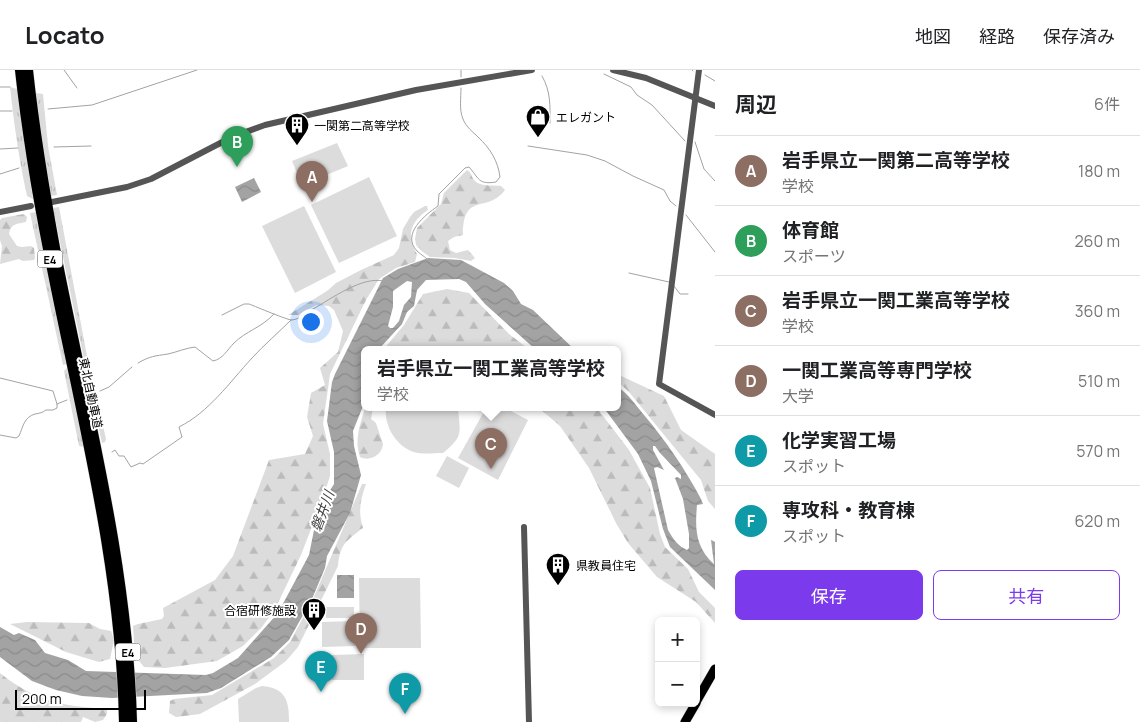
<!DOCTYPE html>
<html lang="ja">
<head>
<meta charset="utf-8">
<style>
  :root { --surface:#fff; --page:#f2f2f2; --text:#202124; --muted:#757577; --line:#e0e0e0; --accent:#7c3aed }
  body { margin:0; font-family:Manrope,"Noto Sans JP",sans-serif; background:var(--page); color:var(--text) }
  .controls { position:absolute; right:15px; bottom:15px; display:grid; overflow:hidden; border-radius:8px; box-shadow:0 2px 8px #0003 }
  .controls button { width:45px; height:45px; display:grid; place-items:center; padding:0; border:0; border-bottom:1px solid var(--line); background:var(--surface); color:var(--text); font:25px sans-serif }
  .scale { position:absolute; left:15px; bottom:12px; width:131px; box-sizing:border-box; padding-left:5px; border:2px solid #000; border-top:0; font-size:14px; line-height:18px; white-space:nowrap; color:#000; -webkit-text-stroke:4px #fff; paint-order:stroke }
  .you { position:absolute; left:310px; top:251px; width:18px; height:18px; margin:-12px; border:4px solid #fff; border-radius:50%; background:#1a73e8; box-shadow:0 0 0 8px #1a73e833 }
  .badge { display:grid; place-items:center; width:32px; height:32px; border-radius:50%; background:var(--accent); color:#fff; font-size:16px; font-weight:700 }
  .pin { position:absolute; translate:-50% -41px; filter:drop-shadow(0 1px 2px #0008) }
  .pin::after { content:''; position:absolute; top:26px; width:18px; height:15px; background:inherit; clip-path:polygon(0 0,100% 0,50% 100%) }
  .popup { position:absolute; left:361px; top:276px; width:260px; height:65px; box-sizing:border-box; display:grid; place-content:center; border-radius:8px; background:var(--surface); filter:drop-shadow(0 1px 4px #0005); font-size:16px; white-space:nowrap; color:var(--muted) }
  .popup b { font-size:19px; color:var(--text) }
  .popup::after { content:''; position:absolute; left:50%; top:100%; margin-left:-10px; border:10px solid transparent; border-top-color:var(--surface) }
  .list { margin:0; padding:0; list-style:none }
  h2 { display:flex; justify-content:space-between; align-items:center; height:65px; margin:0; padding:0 20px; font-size:21px }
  h2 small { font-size:16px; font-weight:400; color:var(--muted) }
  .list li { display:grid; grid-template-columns:32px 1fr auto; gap:15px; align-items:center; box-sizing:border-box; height:70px; padding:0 20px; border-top:1px solid var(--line) }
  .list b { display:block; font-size:19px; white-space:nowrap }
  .list p { margin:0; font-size:16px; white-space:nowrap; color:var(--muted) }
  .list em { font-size:16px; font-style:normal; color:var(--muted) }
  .actions { display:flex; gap:10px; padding:15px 20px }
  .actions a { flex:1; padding:11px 0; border:1px solid var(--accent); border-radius:8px; text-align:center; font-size:18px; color:var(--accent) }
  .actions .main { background:var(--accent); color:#fff }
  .map { position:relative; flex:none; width:715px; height:652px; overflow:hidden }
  header { display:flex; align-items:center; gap:30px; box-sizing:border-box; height:70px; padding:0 25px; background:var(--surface); border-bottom:1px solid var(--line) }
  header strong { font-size:24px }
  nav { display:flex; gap:28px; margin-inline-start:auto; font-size:18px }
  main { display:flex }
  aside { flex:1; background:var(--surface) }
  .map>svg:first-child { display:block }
</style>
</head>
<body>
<header>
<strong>Locato</strong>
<nav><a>地図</a><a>経路</a><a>保存済み</a></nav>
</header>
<main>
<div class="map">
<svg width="715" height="652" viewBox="0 0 715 652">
  <defs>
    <pattern id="grass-tufts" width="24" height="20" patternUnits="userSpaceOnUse" patternTransform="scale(1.25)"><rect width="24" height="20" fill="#dcdcdc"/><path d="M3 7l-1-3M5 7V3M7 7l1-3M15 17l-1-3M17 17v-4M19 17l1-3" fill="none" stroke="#bbb"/></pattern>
    <pattern id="forest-firs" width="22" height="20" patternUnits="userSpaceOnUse" patternTransform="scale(1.25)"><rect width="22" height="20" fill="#dcdcdc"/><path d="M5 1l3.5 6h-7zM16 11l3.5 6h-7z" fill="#bbb"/></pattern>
    <pattern id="water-waves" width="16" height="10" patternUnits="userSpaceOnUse" patternTransform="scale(1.25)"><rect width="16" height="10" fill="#a3a3a3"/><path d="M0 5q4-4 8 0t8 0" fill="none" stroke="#8b8b8b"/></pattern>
  </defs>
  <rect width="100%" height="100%" fill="#fff"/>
  <!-- grass -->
  <g fill="url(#grass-tufts)">
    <path d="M10 17 17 19 33 129 27 126C19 90 14 54 10 17Z"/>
    <path d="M36 23 43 24 48 76 57 125 50 126 38 49Z"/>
    <path d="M59 137 87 286 84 289 53 138Z"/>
    <path d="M36 142 67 294 63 295 30 143Z"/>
    <path d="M88 291 106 369 105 372 102 373 84 292Z"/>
    <path d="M68 297 85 377 79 376 64 301Z"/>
  </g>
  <!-- forest -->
  <g fill="url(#forest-firs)">
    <path d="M467 100C472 103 471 106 474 110 479 117 494 115 501 116L505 120C487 144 463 121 463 165L454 167 448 171 450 180 456 183 468 180 475 188 471 191 455 188 430 187 423 182 416 175 415 169 417 158 441 134 444 123Z"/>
    <path d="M425 136H427L428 140C410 152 406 166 417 184L415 192 396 198 379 209 366 230 330 304 323 354 330 384V406L323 428 301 485 275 539 262 557 243 576 217 591 165 598 144 597 135 586 133 556 138 554 162 549 164 546 163 538 215 510 233 486 269 390 305 384 313 366 307 347 311 323 325 315 320 298 338 282 343 261 334 240 329 236 316 235 298 245H288L327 221 336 213 361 200 394 185 399 178 403 159 410 147 414 142Z"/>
    <path d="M24 144 27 147 26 152C17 154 11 153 9 164L17 176 22 177 31 176 34 178 35 188 34 190 23 191 19 189 0 194 2 176 0 170V150L2 148Z"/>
    <path d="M447 219 469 223 509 264 530 280H383L404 255 423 224Z"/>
    <path d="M617 304 664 326 681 360 715 384V439L708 431 701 410 629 322 617 311Z"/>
    <path d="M365 338H373L371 349 376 353 383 374C382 385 370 392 360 387 354 370 360 355 365 338Z"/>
    <path d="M539 338H597L629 380 650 418 660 464 665 477 688 499 699 522 715 538V553L696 532 657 507 628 473 616 453 589 398 560 356Z"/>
    <path d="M362 414H366C360 430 358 442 363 458 346 471 340 474 338 496L298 577 286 591 255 614 200 644 176 647 169 643 170 631 174 629 212 625 274 588 290 572 313 529Z"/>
    <path d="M27 552 89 553 100 559 111 561 114 570 110 589 99 592 66 582 10 554Z"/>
    <path d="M0 603C36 632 63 636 107 639V644L103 650 95 652 83 647 81 652H0Z"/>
  </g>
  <!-- pitch -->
  <g fill="#dcdcdc">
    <path d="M337 73 348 96 302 115 292 91Z"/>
    <path d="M369 107 397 166 339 193 311 135Z"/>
    <path d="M304 136 336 202 295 223 262 156Z"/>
    <path d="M386 338H458C460 363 464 366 443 383 433 383 420 385 411 381 395 374 384 355 386 338Z"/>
    <path d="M486 338H505L528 350 498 410 458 388Z"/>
    <path d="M447 386 469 398 459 418 436 406Z"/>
    <path d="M359 508H420L421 578H360Z"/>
    <rect x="326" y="537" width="28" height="11"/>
    <path d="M355 551V576L322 577V552Z"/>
    <path d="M364 584V610H332V585Z"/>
    <path d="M262 616C286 618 289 631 289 652H239L238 629 256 618Z"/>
  </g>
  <!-- water -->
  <g fill="url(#water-waves)" fill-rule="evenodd">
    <path d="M254 108 261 122 242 132 235 117Z"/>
    <path d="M428 188 461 190 504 213 513 221 521 234 533 240 575 280H536L485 234 466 212 459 209 426 210 417 220 414 236 407 242 402 254 378 280H365V331L353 361 354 376 361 405 350 443 327 486 325 498 312 529 289 570 271 587 221 618 207 623 112 628 82 626 56 620 32 611 0 587V557L14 565 19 563 35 570 45 583 68 590 86 601 206 605 213 603 238 588 278 543 309 485 314 460 325 442 329 422 334 414V382L327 351 332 312 335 304 383 208 398 199ZM407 211 412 212 411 227 404 235 399 251 393 258H390L388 256 393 237V221Z"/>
    <path d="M617 316C628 324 636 335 644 345 666 371 685 399 701 429L703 434 697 435C695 458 695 477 714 494L711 470 715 472V520L670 477 663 459 651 411 638 384 604 338H617ZM653 376H655L660 383 681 405V409L677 407 675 408 683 429 689 464V478L687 480C678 476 673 469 668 460L654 398 657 397 664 400 653 380Z"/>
    <rect x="337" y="505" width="17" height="23"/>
  </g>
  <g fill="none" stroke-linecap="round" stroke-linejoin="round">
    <!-- stream -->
    <g stroke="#a3a3a3" stroke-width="1">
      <path d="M64 0 77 18"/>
      <path d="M461 0V7"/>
      <path d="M692 0 693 1"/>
      <path d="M604 4 631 17 637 25 652 35 685 71"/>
      <path d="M705 5 715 11"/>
      <path d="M542 6C551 22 550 35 550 53"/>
      <path d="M0 17H10"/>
      <path d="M48 39 92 35 197 0"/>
      <path d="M0 41H12"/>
      <path d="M695 72 704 99 715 111"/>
      <path d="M528 76 587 85 605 91 633 106 664 120 670 131 676 136"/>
      <path d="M54 77 91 76"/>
      <path d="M0 79 18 78"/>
      <path d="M0 104 19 98"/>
      <path d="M686 145 715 182"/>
      <path d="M427 189C424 186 420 184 417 181 401 164 425 145 438 136L439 124 465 98 469 97C479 108 478 115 496 112L500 107C498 91 490 78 478 67 473 62 466 57 463 49 459 40 461 28 461 18"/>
      <path d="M629 203 669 212"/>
      <path d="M674 216 680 224H688"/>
      <path d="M222 245 244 234H249C257 237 287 250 292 250 300 249 307 243 313 239 331 229 362 206 383 211"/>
      <path d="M138 293C150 286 155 286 168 284 177 282 186 278 195 277L213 291C223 289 227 280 234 273 246 261 261 258 274 244"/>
      <path d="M0 308 53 321 57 334"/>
      <path d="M100 321 109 317 132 297"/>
      <path d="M0 365 16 368 19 366C23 357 24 347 35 344 40 343 42 343 46 340H53L57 338V334L67 330"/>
      <path d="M112 382 115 380 119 386H124L131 397 140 393 143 394 182 367 179 357C209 342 229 313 252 288 264 275 278 263 291 250"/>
    </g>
    <defs>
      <g id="trunk">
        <path d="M696 632 715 599"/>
        <path d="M685 652 696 633"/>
      </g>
      <g id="motorway">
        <path d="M20 0C27 65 38 130 51 194 81 346 121 496 124 652"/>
        <path d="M28 0C35 65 46 130 58 194 88 346 128 496 132 652"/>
      </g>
    </defs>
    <!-- trunk casing -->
    <use href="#trunk" stroke="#dbdbdb" stroke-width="10"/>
    <!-- motorway casing -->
    <use href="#motorway" stroke="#dbdbdb" stroke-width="11"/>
    <!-- tertiary -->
    <g stroke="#555" stroke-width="6">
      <path d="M613 0 646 8 715 36"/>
      <path d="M699 0 659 314 715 345"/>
      <path d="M52 132 127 117 151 109 232 67 265 55 416 20 532 0"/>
      <path d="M0 142 31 136"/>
      <path d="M524 457 529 652"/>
    </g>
    <!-- trunk -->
    <use href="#trunk" stroke="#000" stroke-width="9"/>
    <!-- motorway -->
    <use href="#motorway" stroke="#000" stroke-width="10"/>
  </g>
  <!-- icons -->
  <defs>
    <symbol id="shop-pin" viewBox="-11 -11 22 30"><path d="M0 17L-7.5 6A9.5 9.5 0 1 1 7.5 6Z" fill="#000" stroke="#fff"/><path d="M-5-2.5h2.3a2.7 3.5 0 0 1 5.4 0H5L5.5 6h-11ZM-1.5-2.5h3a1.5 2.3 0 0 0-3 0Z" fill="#fff"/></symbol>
    <symbol id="building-pin" viewBox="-11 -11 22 30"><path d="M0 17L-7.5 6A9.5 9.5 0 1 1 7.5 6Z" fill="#000" stroke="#fff"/><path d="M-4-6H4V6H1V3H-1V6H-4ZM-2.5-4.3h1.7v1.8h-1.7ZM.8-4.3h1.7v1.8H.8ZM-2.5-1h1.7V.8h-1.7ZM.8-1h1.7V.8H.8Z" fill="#fff"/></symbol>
  </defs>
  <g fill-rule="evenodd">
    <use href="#shop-pin" x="524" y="33" width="28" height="38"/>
    <use href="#building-pin" x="283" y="41" width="28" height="38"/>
    <use href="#building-pin" x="544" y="481" width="28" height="38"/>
    <use href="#building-pin" x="300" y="526" width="28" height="38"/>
  </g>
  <g text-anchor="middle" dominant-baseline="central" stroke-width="4" stroke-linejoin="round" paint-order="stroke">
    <!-- shield labels -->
    <g fill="#fff" stroke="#4c4c4c" stroke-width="1">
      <rect x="37.5" y="180.5" width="25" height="17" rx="4"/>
      <rect x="115.5" y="573.5" width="25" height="17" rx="4"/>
    </g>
    <g font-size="11" font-weight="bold" fill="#000">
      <text x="50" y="189">E4</text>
      <text x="128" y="582">E4</text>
    </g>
    <!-- poi labels -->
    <g font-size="12" fill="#000" stroke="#fff" text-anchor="start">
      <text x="556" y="47">エレガント</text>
      <text x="314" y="55">一関第二高等学校</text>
      <text x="576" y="495">県教員住宅</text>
      <text x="296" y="540" text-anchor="end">合宿研修施設</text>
    </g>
    <!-- street labels -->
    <g font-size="12" fill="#000" stroke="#fff">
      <text transform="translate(91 323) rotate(78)">東北自動車道</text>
    </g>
    <!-- water labels -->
    <g font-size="14" font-style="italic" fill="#444" stroke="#fff">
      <text transform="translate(322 441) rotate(-70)">磐井川</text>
    </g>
  </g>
</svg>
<div class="controls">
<button>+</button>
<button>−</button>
</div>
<div class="scale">200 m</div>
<div class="you"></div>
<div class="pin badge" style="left:312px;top:132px;background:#8d6e63">A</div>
<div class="pin badge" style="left:237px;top:97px;background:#2e9e5b">B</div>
<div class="pin badge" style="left:491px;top:399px;background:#8d6e63">C</div>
<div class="popup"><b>岩手県立一関工業高等学校</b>学校</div>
<div class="pin badge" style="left:361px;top:584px;background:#8d6e63">D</div>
<div class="pin badge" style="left:321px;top:622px;background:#0f9aa8">E</div>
<div class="pin badge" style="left:405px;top:644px;background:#0f9aa8">F</div>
</div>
<aside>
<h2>周辺<small>6件</small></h2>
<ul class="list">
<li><span class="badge" style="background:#8d6e63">A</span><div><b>岩手県立一関第二高等学校</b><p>学校</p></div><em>180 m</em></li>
<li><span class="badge" style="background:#2e9e5b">B</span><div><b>体育館</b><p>スポーツ</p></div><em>260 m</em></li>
<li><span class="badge" style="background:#8d6e63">C</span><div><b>岩手県立一関工業高等学校</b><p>学校</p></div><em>360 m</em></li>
<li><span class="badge" style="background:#8d6e63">D</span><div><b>一関工業高等専門学校</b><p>大学</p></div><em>510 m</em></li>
<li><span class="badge" style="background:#0f9aa8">E</span><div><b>化学実習工場</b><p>スポット</p></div><em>570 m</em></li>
<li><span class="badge" style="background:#0f9aa8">F</span><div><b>専攻科・教育棟</b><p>スポット</p></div><em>620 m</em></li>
</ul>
<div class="actions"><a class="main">保存</a><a>共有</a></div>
</aside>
</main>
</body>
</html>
